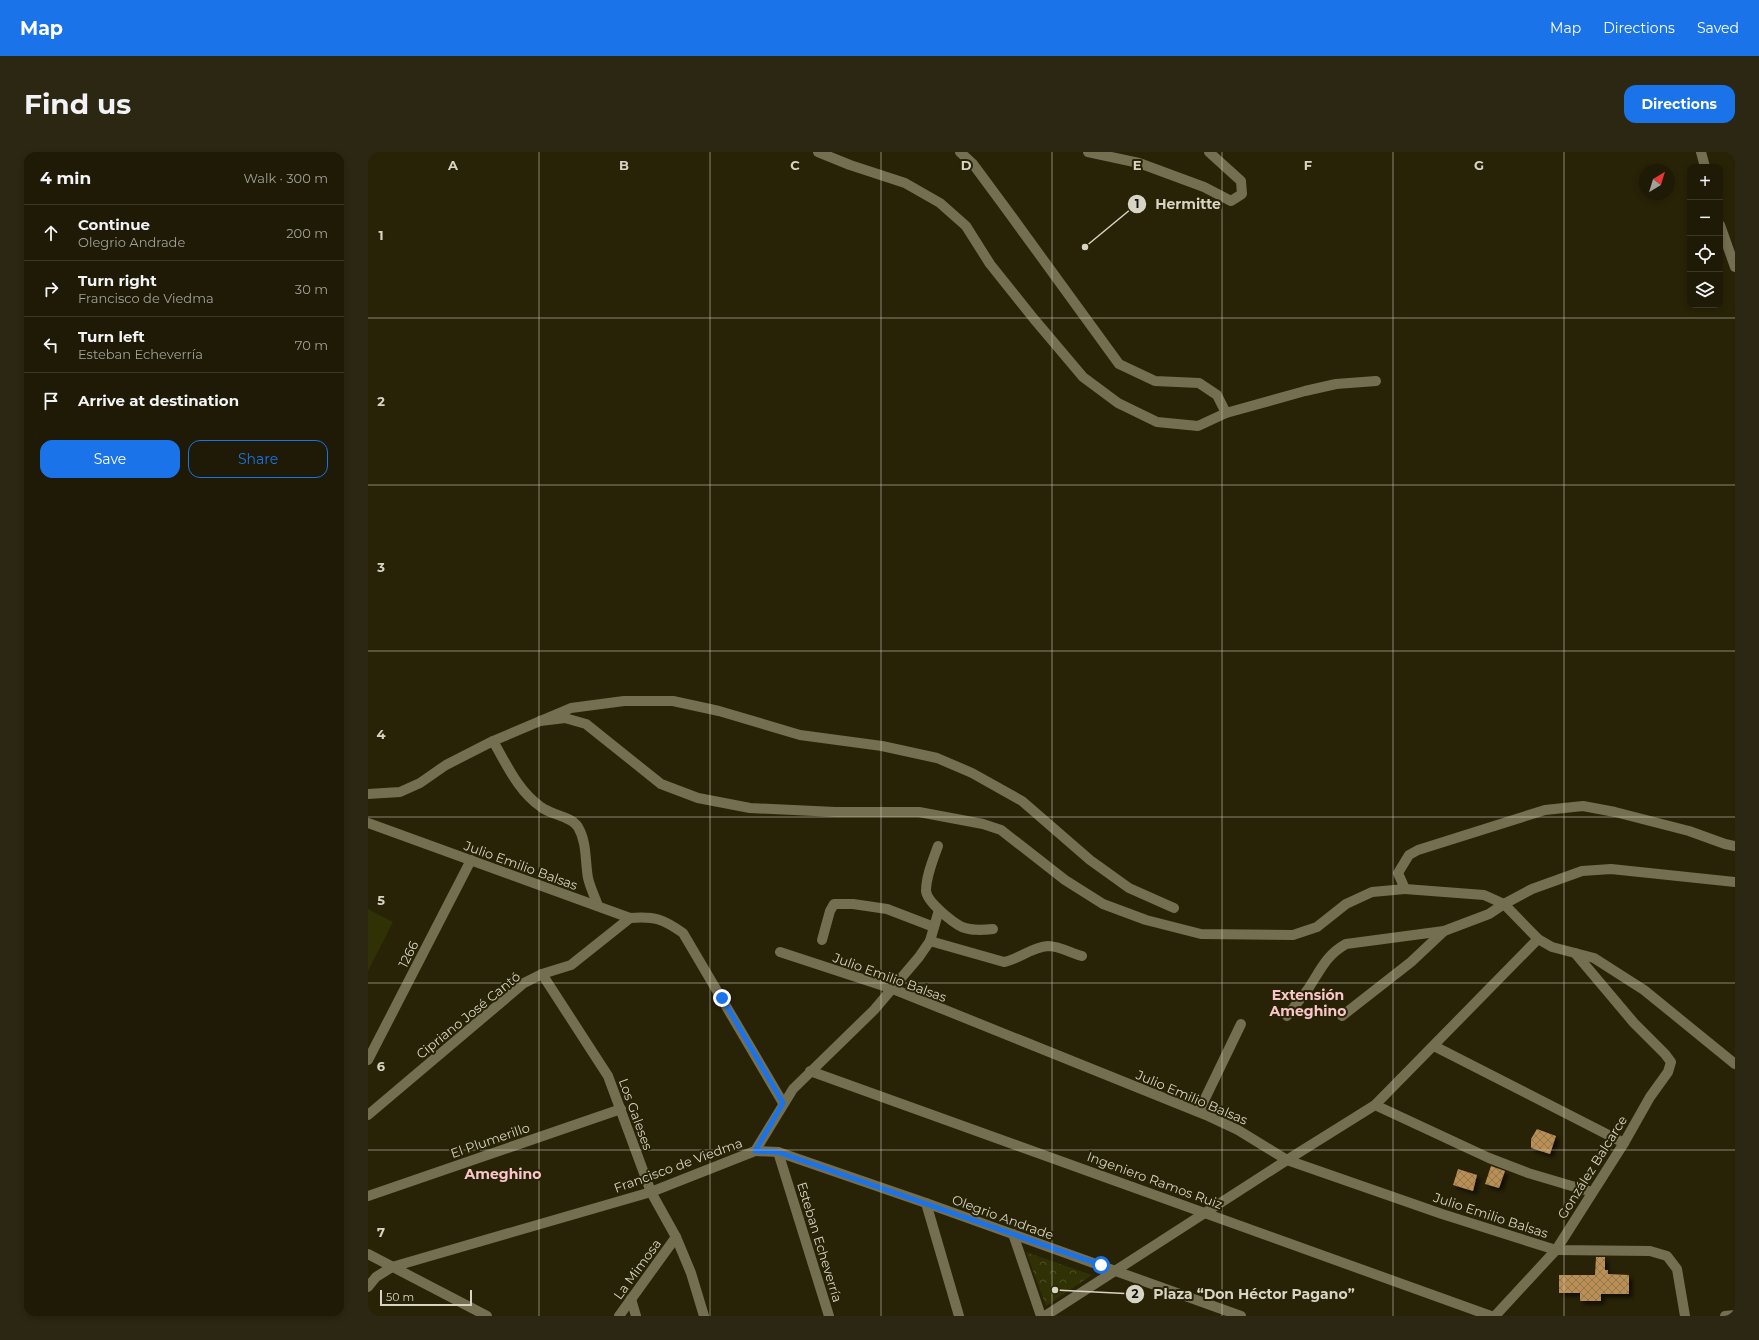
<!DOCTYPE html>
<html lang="en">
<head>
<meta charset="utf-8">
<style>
  :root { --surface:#1e1a05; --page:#2b2713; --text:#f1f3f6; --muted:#a1a19a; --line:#3c3827; --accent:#1a73e8 }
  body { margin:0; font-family:Montserrat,sans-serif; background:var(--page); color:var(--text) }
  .controls { position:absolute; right:12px; top:12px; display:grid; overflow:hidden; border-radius:8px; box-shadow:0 2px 6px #0003 }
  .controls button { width:36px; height:36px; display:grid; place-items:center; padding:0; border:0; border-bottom:1px solid var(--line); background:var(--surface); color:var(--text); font:20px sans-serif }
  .compass { position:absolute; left:1271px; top:12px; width:36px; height:36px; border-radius:50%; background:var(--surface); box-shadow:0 2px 6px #0003; rotate:38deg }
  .scale { position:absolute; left:12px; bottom:10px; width:92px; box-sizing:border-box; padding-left:4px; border:2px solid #d7d4c4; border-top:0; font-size:11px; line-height:14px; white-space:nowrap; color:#d7d4c4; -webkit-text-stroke:3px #282307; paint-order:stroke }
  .stop { position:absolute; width:12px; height:12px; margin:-9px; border:3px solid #1a73e8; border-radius:50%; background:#fff }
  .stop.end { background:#1a73e8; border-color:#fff; box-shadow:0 1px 4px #0008 }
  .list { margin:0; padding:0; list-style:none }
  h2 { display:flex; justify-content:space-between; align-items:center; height:52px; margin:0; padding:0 16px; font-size:17px }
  h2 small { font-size:13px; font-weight:400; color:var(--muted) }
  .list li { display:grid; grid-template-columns:26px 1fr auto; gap:12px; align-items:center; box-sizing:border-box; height:56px; padding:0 16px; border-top:1px solid var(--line) }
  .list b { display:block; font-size:15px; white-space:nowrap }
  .list p { margin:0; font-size:13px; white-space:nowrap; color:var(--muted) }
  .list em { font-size:13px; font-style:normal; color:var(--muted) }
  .actions { display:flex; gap:8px; padding:12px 16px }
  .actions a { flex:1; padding:9px 0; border:1px solid var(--accent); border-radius:12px; text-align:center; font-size:14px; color:var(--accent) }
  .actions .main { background:var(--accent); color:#fff }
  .icon { flex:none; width:22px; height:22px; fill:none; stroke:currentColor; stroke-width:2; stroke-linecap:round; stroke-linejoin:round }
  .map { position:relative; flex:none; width:1367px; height:1164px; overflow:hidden; border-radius:12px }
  header { display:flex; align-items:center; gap:24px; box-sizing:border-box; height:56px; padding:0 20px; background:var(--accent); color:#fff }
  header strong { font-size:19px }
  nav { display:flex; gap:22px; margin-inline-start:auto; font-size:14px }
  .intro { display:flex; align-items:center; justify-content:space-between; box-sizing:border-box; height:96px; padding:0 24px }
  h1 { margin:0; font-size:28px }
  .button { padding:10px 18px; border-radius:12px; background:var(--accent); color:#fff; font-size:14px; font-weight:700 }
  main { display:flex; gap:24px; padding:0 24px }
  aside { flex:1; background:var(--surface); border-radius:12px; box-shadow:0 2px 6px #0003 }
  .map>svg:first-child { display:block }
</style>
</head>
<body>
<header>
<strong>Map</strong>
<nav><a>Map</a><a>Directions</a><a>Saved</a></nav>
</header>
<div class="intro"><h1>Find us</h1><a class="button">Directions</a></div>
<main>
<aside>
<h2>4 min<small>Walk · 300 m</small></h2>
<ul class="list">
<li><svg class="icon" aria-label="ahead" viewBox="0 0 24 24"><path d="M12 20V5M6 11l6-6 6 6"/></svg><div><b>Continue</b><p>Olegrio Andrade</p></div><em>200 m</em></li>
<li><svg class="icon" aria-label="right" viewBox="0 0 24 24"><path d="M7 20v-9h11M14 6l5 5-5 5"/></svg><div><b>Turn right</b><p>Francisco de Viedma</p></div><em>30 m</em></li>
<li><svg class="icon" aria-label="left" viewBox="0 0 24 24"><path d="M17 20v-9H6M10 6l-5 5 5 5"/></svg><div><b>Turn left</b><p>Esteban Echeverría</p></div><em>70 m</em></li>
<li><svg class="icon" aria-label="arrive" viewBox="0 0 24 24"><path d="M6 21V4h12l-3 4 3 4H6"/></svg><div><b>Arrive at destination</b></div></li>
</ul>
<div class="actions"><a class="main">Save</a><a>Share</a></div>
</aside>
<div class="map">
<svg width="1367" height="1164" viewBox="0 0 1367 1164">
  <defs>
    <pattern id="park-crowns" width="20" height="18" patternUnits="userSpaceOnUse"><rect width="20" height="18" fill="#303104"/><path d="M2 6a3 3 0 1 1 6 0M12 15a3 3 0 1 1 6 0" fill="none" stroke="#4d4e27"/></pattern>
    <pattern id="building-cross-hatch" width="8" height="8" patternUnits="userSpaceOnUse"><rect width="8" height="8" fill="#b98f55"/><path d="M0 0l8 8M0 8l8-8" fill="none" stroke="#95774d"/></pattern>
    <filter id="shadow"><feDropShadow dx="3.5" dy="3.5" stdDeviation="2" flood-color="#0009"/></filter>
  </defs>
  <rect width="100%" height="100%" fill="#282307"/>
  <!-- park -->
  <path fill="url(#park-crowns)" d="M658 1100 724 1123 678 1154Z"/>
  <!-- pitch -->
  <path fill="#303104" d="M0 757 25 770 0 819Z"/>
  <!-- building -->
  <g fill="url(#building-cross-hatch)" filter="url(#shadow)">
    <path d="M1169 977 1188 984 1182 1002 1163 996V987Z"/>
    <path d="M1123 1014 1137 1019 1131 1036 1117 1032Z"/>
    <path d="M1090 1017 1109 1023 1105 1039 1085 1033Z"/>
    <path d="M1228 1105H1237V1118H1240V1122L1261 1123V1142H1233V1149H1212V1141H1191V1123H1227Z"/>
  </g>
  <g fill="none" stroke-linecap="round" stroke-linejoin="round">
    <!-- minor -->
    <g stroke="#756f52" stroke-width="10">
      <path d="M450 0 482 13 537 31 572 51 598 74 622 112 666 167 715 225 750 251 789 270 830 274 858 261"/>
      <path d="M592 0 605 12 639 58 751 212 787 229 831 231 849 243 858 261 937 239 968 232 1008 229"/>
      <path d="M720 0 771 11 836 35 863 49 874 42 873 29 841 0"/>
      <path d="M1333 0 1337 15"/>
      <path d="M1352 73 1367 115"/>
      <path d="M172 569 197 566 218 572 293 632 330 646 382 656 467 660H551L615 672 633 678 697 728 735 752 778 768 833 782 925 783 949 775 978 752 1004 740 1037 737"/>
      <path d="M125 589C139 613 150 639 173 655 183 663 203 664 210 675 219 690 217 709 220 726 222 735 227 745 230 754"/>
      <path d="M0 642 32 640 52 631 78 613 125 589 203 556 256 549H305L351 559 432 583 514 594 569 606 604 621 654 649 722 708 761 736 806 756"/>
      <path d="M0 671 262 766C287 764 295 767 315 781L415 951"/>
      <path d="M570 694C565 708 558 724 558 739 559 750 584 770 594 775 604 779 615 778 625 777"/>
      <path d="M1367 694 1357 692 1321 679 1247 660 1215 654 1177 658 1050 698 1041 703 1030 721 1037 737 1116 743 1136 752 1164 737 1214 719 1243 717 1367 730"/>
      <path d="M454 788 462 759 466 752H485L519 757 566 775"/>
      <path d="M562 789 636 810C651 807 664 795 680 794 691 794 703 801 714 804"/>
      <path d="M412 800 525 837 838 963 870 978 919 1008 1074 1062 1188 1098 1282 1099 1299 1104 1309 1117 1317 1164"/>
      <path d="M174 822 240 924 283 1040 308 1085 323 1121 336 1164"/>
      <path d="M919 864C926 855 933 846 940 837 952 819 958 803 978 792L1076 779 1121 762 1136 752 1170 787 1184 795 1226 806 1276 838 1367 912"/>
      <path d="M974 864 1043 810 1076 779"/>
      <path d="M1066 894 1256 991"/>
      <path d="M0 908 103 708"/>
      <path d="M442 919 1123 1164"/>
      <path d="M1007 953 1121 1006 1160 1021 1224 1040"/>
      <path d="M831 959 873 872"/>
      <path d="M0 963 156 831 174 822 203 813 262 766"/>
      <path d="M387 999 410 1000 558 1051 873 1164"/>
      <path d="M410 1000 461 1164"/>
      <path d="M0 1044 253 957"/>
      <path d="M558 1051 591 1164"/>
      <path d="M645 1082 673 1164"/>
      <path d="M0 1102 119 1164"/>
      <path d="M0 1135 8 1125 24 1115 283 1040 387 999 425 937 506 858 551 805 562 789 571 758"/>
      <path d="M263 1147 268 1164"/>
      <path d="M251 1164 308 1085"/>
      <path d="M677 1164 919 1008 1007 953 1170 787"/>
      <path d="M1127 1164 1188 1098 1256 991 1282 945 1300 920 1303 910 1297 902 1266 871 1207 801"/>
      <path d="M1357 1164 1367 1163"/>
    </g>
  </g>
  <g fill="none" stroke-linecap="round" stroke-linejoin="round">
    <!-- route -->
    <path stroke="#1a73e8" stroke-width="5" d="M354 846 415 951 387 999 410 1000 733 1113"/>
  </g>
  <!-- grid -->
  <path fill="none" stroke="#d7d4c4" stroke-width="1" stroke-opacity="0.55" d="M171 0V1164M342 0V1164M513 0V1164M684 0V1164M854 0V1164M1025 0V1164M1196 0V1164M0 166H1367M0 333H1367M0 499H1367M0 665H1367M0 831H1367M0 998H1367"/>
  <g text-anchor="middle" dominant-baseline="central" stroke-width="4" stroke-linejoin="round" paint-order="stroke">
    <!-- street labels -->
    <g font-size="13" fill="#d7d4c4" stroke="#282307">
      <text transform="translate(153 713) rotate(20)">Julio Emilio Balsas</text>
      <text transform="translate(40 802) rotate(-63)">1266</text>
      <text transform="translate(522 825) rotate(20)">Julio Emilio Balsas</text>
      <text transform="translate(100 863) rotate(-39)">Cipriano José Cantó</text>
      <text transform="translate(824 945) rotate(23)">Julio Emilio Balsas</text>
      <text transform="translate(268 962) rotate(70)">Los Galeses</text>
      <text transform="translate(122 988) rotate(-19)">El Plumerillo</text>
      <text transform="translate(310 1013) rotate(-20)">Francisco de Viedma</text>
      <text transform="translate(1224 1015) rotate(-58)">González Balcarce</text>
      <text transform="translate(787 1028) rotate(20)">Ingeniero Ramos Ruiz</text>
      <text transform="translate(1123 1063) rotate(18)">Julio Emilio Balsas</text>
      <text transform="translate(635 1065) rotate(20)">Olegrio Andrade</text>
      <text transform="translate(452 1090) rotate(73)">Esteban Echeverría</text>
      <text transform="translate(269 1117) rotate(-54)">La Mimosa</text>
    </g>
    <!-- neighbourhood labels -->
    <g font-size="14" font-weight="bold" fill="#fac6cc" stroke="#282307">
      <text x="940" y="843">Extensión<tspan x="940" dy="16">Ameghino</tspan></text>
      <text x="135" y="1022">Ameghino</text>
    </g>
  </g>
  <g font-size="13" text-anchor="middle" font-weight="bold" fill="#d7d4c4" stroke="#282307" stroke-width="4" stroke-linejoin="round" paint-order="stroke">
    <text x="85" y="18">A</text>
    <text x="256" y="18">B</text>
    <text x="427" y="18">C</text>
    <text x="598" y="18">D</text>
    <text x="769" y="18">E</text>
    <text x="940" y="18">F</text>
    <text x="1111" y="18">G</text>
    <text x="13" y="88">1</text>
    <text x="13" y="254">2</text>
    <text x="13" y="420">3</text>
    <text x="13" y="587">4</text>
    <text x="13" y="753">5</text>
    <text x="13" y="919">6</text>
    <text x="13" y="1085">7</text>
  </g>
  <!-- callouts -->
  <path fill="none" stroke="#d7d4c4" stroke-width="1.5" d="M717 95L769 52M687 1138L767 1142"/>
  <g fill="#d7d4c4" stroke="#282307" stroke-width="1.5">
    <circle cx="717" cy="95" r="4"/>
    <circle cx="687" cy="1138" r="4"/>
    <circle cx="769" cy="52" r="10"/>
    <circle cx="767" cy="1142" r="10"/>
  </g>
  <g font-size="12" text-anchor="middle" font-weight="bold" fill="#111">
    <text x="769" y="56">1</text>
    <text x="767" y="1146">2</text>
  </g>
  <g font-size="14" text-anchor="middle" font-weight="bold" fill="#d7d4c4" stroke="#282307" stroke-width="4" stroke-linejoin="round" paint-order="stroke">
    <text x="820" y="57">Hermitte</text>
    <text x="886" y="1147">Plaza “Don Héctor Pagano”</text>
  </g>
</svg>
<div class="controls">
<button>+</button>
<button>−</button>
<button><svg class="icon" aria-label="locate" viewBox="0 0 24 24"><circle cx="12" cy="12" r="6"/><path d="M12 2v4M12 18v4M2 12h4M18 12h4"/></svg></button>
<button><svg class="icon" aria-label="layers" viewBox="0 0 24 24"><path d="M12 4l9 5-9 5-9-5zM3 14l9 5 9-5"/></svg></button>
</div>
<svg class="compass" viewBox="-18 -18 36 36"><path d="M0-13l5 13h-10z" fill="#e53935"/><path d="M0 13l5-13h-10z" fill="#a1a19a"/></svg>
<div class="scale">50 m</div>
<div class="stop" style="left:733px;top:1113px"></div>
<div class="stop end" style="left:354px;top:846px"></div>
</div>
</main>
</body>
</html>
